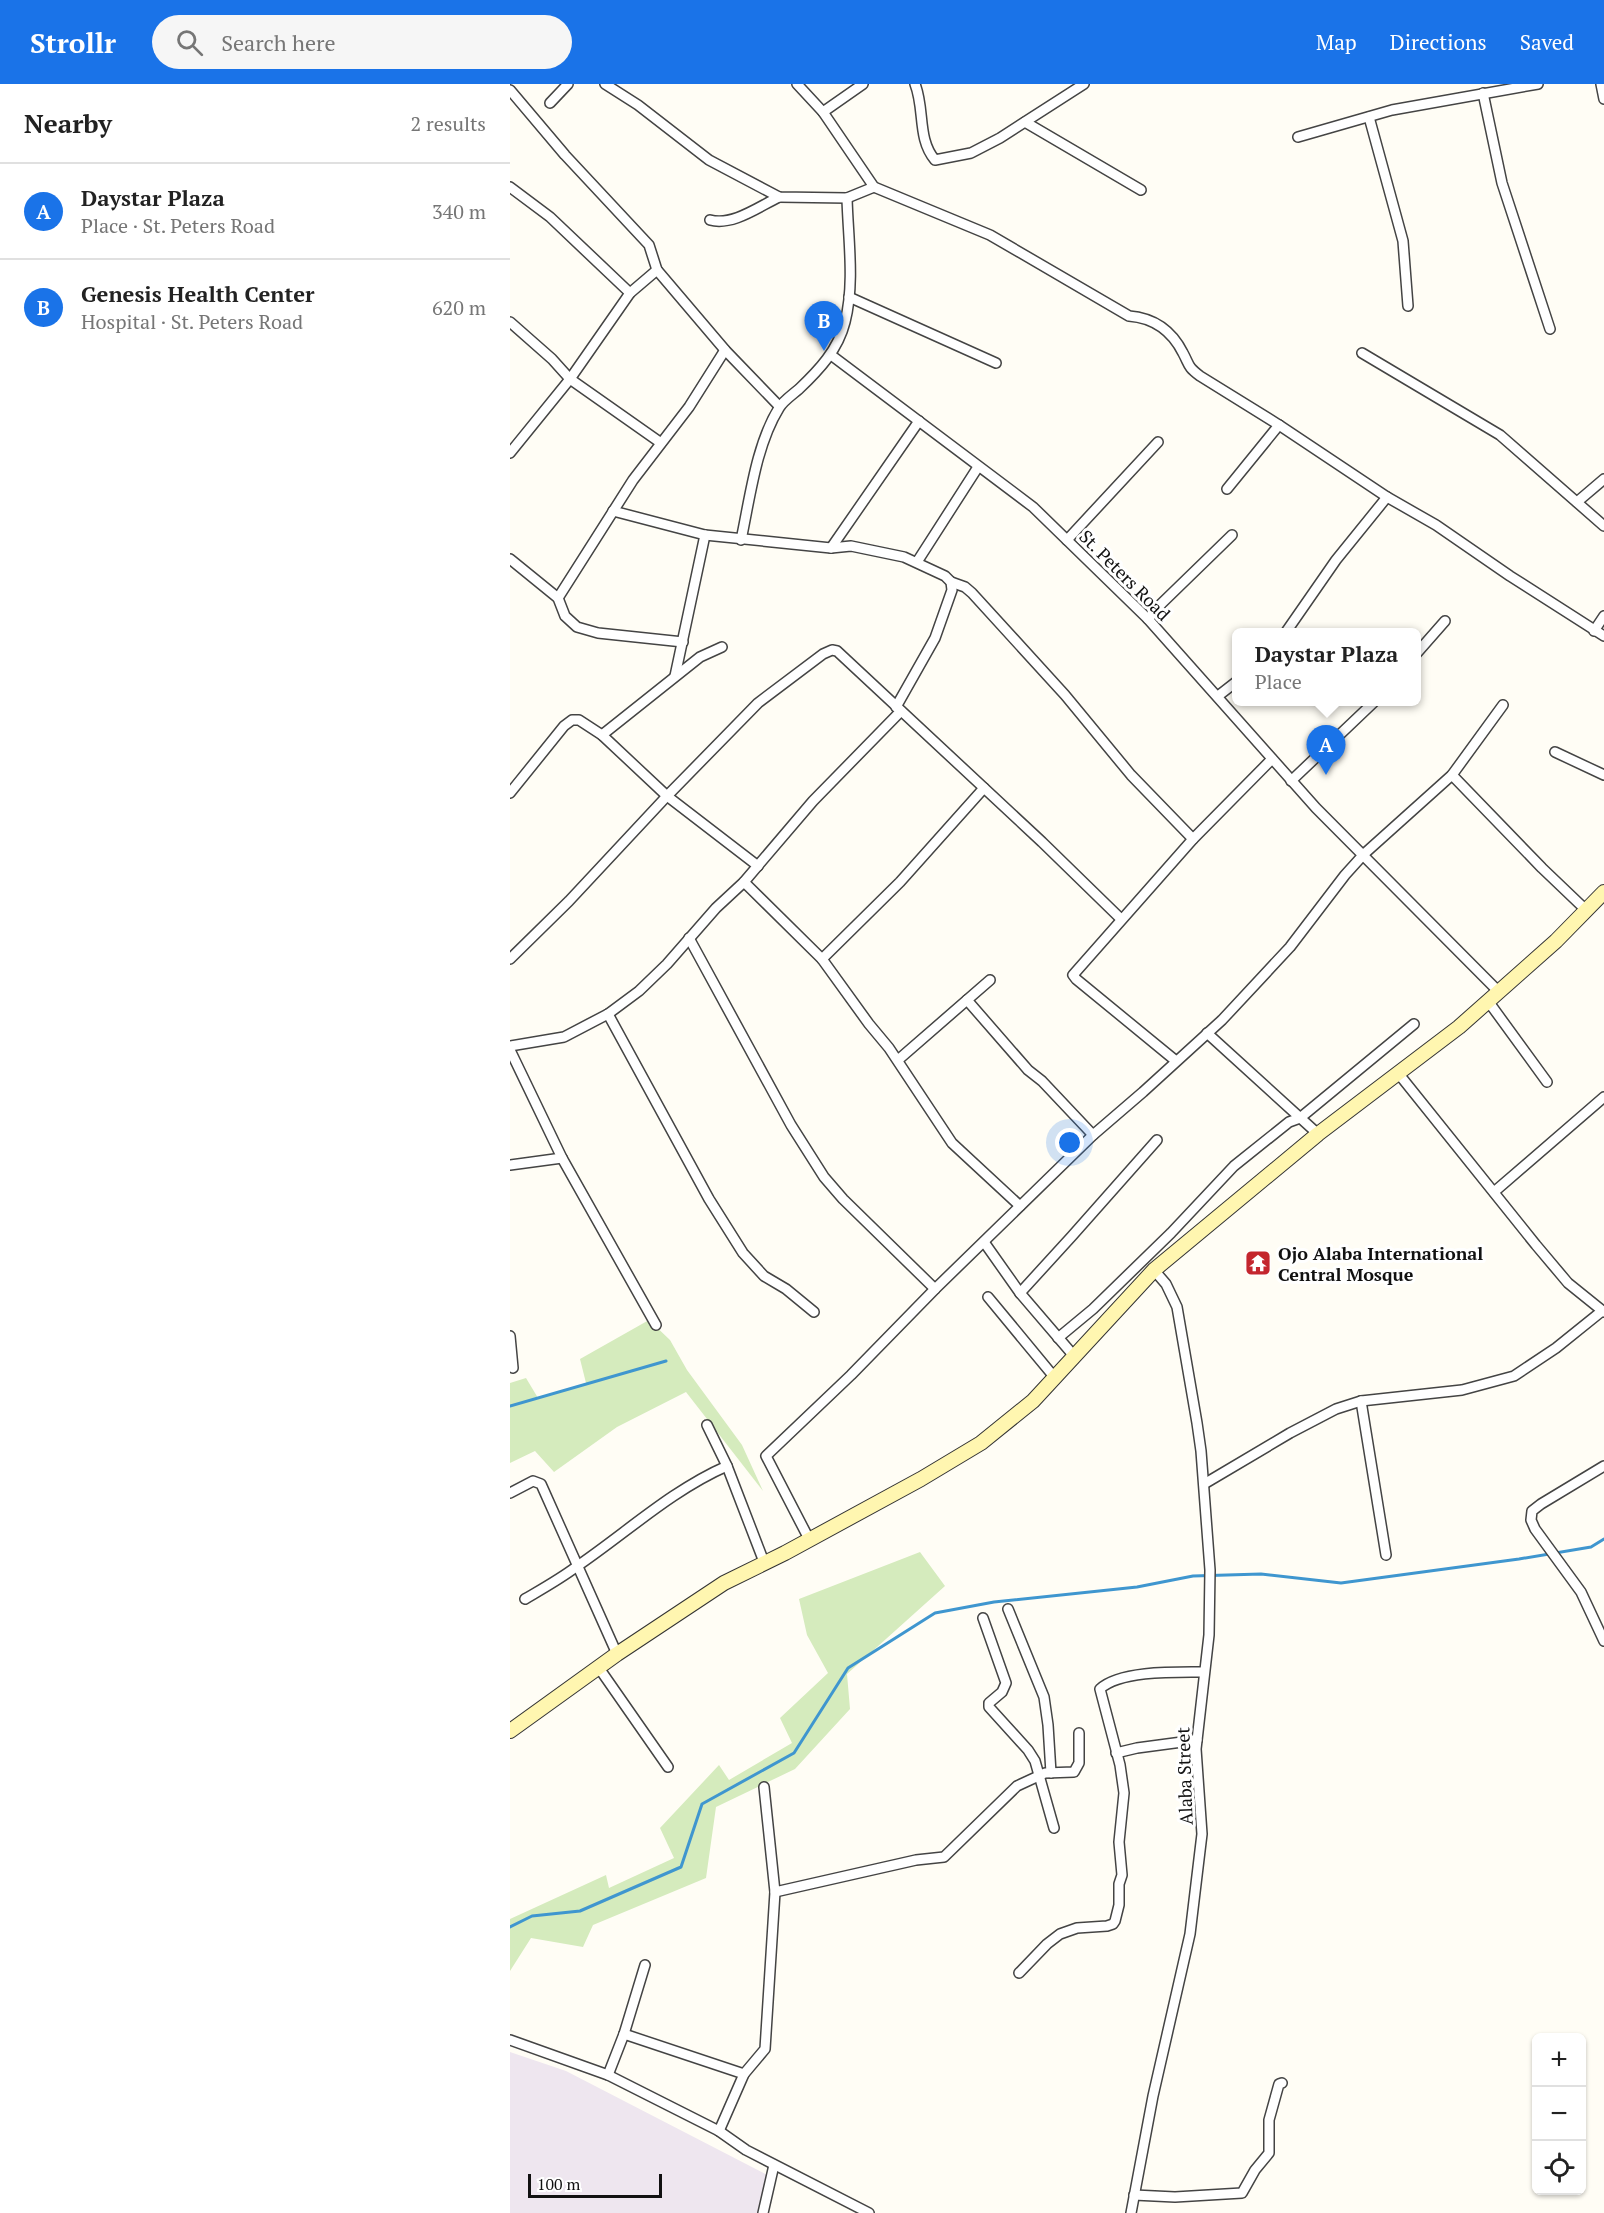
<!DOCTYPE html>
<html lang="en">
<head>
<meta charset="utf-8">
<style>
  :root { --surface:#fff; --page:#f6f6f6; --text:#222; --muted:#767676; --line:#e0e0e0; --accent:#1a73e8 }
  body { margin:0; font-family:"PT Serif",serif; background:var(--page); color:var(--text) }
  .controls { position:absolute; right:18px; bottom:18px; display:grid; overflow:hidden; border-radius:9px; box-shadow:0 2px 4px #0004 }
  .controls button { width:54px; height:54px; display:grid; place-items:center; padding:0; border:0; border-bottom:2px solid var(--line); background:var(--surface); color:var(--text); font:30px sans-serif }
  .scale { position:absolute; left:18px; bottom:15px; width:134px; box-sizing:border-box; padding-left:6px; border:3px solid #111; border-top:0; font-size:16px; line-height:21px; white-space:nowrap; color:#111; -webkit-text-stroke:4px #fff; paint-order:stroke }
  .you { position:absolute; left:560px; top:1059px; width:21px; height:21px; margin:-15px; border:4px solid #fff; border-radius:50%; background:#1a73e8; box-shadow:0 0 0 9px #1a73e833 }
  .badge { display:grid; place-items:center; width:39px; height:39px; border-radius:50%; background:var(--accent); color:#fff; font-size:20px; font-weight:700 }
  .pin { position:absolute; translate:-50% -50px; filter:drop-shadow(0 2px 3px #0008) }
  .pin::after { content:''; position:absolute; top:32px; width:21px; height:18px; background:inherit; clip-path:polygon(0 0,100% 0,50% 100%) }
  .popup { position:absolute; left:722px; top:544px; width:189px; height:78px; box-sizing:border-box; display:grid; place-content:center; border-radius:9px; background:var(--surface); filter:drop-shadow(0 2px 4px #0005); font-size:20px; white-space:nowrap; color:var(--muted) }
  .popup b { font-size:22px; color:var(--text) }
  .popup::after { content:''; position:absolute; left:50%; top:100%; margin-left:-12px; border:12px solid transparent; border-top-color:var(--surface) }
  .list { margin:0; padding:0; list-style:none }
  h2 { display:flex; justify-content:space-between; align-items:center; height:78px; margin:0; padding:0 24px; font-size:26px }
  h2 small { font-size:20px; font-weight:400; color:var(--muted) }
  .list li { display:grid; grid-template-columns:39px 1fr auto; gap:18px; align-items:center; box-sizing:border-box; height:96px; padding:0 24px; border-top:2px solid var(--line) }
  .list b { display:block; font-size:22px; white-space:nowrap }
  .list p { margin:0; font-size:20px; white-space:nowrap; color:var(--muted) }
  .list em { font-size:20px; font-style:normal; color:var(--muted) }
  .icon { flex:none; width:33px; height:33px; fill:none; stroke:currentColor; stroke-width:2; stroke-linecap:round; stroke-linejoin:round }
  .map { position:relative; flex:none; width:1094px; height:2129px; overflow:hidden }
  header { display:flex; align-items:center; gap:36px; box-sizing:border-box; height:84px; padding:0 30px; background:var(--accent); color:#fff }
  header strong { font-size:28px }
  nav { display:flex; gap:33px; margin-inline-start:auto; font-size:21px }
  .search { width:420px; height:54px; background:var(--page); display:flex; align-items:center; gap:15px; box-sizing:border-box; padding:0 21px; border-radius:33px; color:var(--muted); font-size:22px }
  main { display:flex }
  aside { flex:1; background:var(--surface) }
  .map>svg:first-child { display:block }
</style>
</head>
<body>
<header>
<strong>Strollr</strong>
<div class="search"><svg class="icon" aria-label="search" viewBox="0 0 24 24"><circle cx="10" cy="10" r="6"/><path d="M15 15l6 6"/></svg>Search here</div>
<nav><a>Map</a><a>Directions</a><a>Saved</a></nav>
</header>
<main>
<aside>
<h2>Nearby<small>2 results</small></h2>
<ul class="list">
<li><span class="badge">A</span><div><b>Daystar Plaza</b><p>Place · St. Peters Road</p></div><em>340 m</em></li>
<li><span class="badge">B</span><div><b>Genesis Health Center</b><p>Hospital · St. Peters Road</p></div><em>620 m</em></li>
</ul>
</aside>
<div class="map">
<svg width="1094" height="2129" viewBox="0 0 1094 2129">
  <rect width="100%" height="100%" fill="#fffdf5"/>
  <!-- industrial -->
  <path fill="#eee6ef" d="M0 1968 56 1987 263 2094 255 2129H0Z"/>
  <!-- green -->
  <g fill="#d5ebbd">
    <path d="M139 1236 160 1256 177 1286 232 1361 253 1407 176 1308 107 1343 44 1388 25 1367 0 1379V1299L16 1294 28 1314 76 1299 70 1275Z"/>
    <path d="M410 1468 435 1502 337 1590 340 1625 285 1685 206 1723 196 1794 83 1841 73 1863 21 1854 0 1887V1835L96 1791 99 1804 164 1774 150 1744 209 1681 219 1696 282 1659 270 1634 318 1589 297 1551 289 1515Z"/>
  </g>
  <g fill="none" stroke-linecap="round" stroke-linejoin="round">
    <!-- stream -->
    <g stroke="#3f96cf" stroke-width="3">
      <path d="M0 1322 156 1277"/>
      <path d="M0 1843 22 1832 70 1827 171 1783 192 1720 284 1669 338 1584 425 1529 484 1518 627 1503 683 1492 751 1490 831 1499 1009 1475 1081 1463 1094 1455"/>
    </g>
    <defs>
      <g id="minor">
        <path d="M95 0 128 21 199 76 269 113 337 114 364 103"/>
        <path d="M287 0 313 28 364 103 480 151 619 232C644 234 662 247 673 269 680 282 677 282 690 292L769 341 877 413 926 441 1000 492 1094 552"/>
        <path d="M405 0C415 25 407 55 425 76L461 69 490 54 574 0"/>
        <path d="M1091 0 1094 15"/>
        <path d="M0 6 55 71 139 161 147 186 215 266 269 322"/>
        <path d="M973 9 992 99 1040 245"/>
        <path d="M40 19 58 0"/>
        <path d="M313 28 353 0"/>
        <path d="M859 33 893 157 898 222"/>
        <path d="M515 38 631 106"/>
        <path d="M788 53 882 26 1028 0"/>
        <path d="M0 103 40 133 120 209"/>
        <path d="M200 136C223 142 248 123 269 113"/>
        <path d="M339 213 486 279"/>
        <path d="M0 238 42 275 60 295 151 359"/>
        <path d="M852 269 990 351 1094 442"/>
        <path d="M321 271 523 423 638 535 806 724 989 908"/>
        <path d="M0 369 60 295 120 209 147 186"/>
        <path d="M717 405 769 341"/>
        <path d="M1067 418 1094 395"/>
        <path d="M103 427 195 451 321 464 341 462 394 473 435 492 441 498 442 506 425 554 386 623"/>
        <path d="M231 456C240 414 246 361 269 324 273 317 282 311 289 305 309 286 328 266 335 238 345 199 338 154 337 114"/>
        <path d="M557 456 648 358"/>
        <path d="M321 464 409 337"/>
        <path d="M0 475 48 514 55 532 67 543 88 549 173 558"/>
        <path d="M407 478 468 383"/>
        <path d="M441 498 455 503 462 509 555 611 621 691 683 755"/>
        <path d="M48 514 123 396 179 323 215 266"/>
        <path d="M638 535 652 519 722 451"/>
        <path d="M1084 547 1094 532"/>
        <path d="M776 548 826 476 877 413"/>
        <path d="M906 570 935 537"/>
        <path d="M165 592 195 451"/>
        <path d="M708 612 726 598"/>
        <path d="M92 651 190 573 212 563"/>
        <path d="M1045 668 1094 691"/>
        <path d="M942 691 1032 784 1077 827"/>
        <path d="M781 697 864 618"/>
        <path d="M0 709 54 642 62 636H69L92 651 157 712 248 782"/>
        <path d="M234 798 312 875 359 940 379 964 442 1059 510 1122"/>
        <path d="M179 854 281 1041 314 1093 333 1115 425 1205"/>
        <path d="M0 875 59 817 157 712 248 619 313 570 322 566 327 567 532 758 611 835"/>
        <path d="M312 875 390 798 474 704"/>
        <path d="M457 916 518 986 532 997 583 1051"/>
        <path d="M978 917 1037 998"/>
        <path d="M98 930 199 1115 233 1169 254 1192 276 1205 304 1228"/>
        <path d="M697 949 808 1050"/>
        <path d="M0 962 54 953 98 930 129 907 157 880 206 824 234 798 303 717 391 627"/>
        <path d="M0 966 52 1074 146 1241"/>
        <path d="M388 976 480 896"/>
        <path d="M666 977 566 895 563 891 683 755 762 675"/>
        <path d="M888 989 1026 1161 1058 1199 1094 1228"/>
        <path d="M0 1081 52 1074"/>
        <path d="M984 1108 1094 1013"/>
        <path d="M474 1158 510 1209 564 1272"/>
        <path d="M510 1209 562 1152 647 1056"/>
        <path d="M478 1213 545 1294"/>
        <path d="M0 1252 3 1284"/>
        <path d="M548 1254 583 1225 661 1149 724 1082 779 1038 790 1034 904 940"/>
        <path d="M851 1317 876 1471"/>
        <path d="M197 1341 217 1382 254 1478"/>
        <path d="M1094 1382 1031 1420 1022 1427 1021 1436 1025 1445 1071 1508 1094 1557"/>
        <path d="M694 1400 780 1349 826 1325 851 1317 952 1306 1004 1292 1046 1264 1092 1227"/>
        <path d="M0 1409 23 1397 31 1400 107 1570"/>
        <path d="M299 1455 256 1372 341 1291 425 1205 583 1051 633 1008 712 936 780 863 835 791 854 770 942 691 993 621"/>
        <path d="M15 1515C32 1505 50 1495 66 1483 116 1449 162 1406 217 1382"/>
        <path d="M498 1525 534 1613 538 1641 541 1689"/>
        <path d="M473 1534 496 1599 492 1608 479 1619V1623L518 1666 525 1677 544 1744"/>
        <path d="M89 1584 158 1683"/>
        <path d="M606 1669 627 1664 687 1656"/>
        <path d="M265 1808 406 1776 434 1773 507 1702 535 1689 564 1688 569 1679V1649"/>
        <path d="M509 1889 537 1860 550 1850 567 1844 597 1842 603 1840 605 1837 609 1821V1800L612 1791 609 1758 614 1709 610 1681 590 1605C610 1586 668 1588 694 1588"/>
        <path d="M114 1950 234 1990"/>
        <path d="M0 1956 98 1991 209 2047 236 2066 359 2129"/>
        <path d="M98 1991 114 1950 135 1881"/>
        <path d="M209 2047 234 1990 255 1965 265 1808 254 1703"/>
        <path d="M624 2111 665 2113 732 2109 745 2086 759 2069V2036L769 2000 772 1999"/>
        <path d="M253 2129 264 2081"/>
        <path d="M621 2129 643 2012 680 1850 692 1750 686 1665 699 1551 700 1486 691 1367 687 1339 667 1223 656 1200 644 1186"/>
      </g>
      <path id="secondary" d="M0 1647 107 1570 214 1499 275 1469 411 1395 471 1359 523 1317 644 1186 808 1050 949 943 1046 857 1094 808"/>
    </defs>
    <!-- minor casing -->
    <use href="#minor" stroke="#444" stroke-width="12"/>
    <!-- secondary casing -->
    <use href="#secondary" stroke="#333" stroke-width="16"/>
    <!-- minor -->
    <use href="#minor" stroke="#fff" stroke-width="9"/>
    <!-- secondary -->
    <use href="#secondary" stroke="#fff6b0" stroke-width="14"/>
  </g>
  <!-- icons -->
  <defs>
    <symbol id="temple-square" viewBox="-11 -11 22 22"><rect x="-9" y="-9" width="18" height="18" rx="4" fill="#c4262e" stroke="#fff"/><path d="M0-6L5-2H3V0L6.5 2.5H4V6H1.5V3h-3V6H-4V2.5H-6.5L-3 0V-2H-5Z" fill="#fff"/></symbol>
  </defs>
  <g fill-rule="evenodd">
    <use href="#temple-square" x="733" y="1164" width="30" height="30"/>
  </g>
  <g text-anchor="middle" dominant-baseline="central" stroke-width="6" stroke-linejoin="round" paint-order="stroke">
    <!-- street labels -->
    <g font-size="18" fill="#111" stroke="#fff">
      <text transform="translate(615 491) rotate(45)">St. Peters Road</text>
      <text transform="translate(674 1692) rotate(-92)">Alaba Street</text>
    </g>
    <!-- poi labels -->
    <g font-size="18" font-weight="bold" fill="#111" stroke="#fff" text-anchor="start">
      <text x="768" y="1169">Ojo Alaba International<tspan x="768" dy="21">Central Mosque</tspan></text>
    </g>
  </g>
</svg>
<div class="controls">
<button>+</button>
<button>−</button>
<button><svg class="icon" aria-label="locate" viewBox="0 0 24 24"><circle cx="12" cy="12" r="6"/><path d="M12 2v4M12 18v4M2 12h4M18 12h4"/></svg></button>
</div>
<div class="scale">100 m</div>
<div class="you"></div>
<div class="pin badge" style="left:816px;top:691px">A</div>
<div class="popup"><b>Daystar Plaza</b>Place</div>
<div class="pin badge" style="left:314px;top:267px">B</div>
</div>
</main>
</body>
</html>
